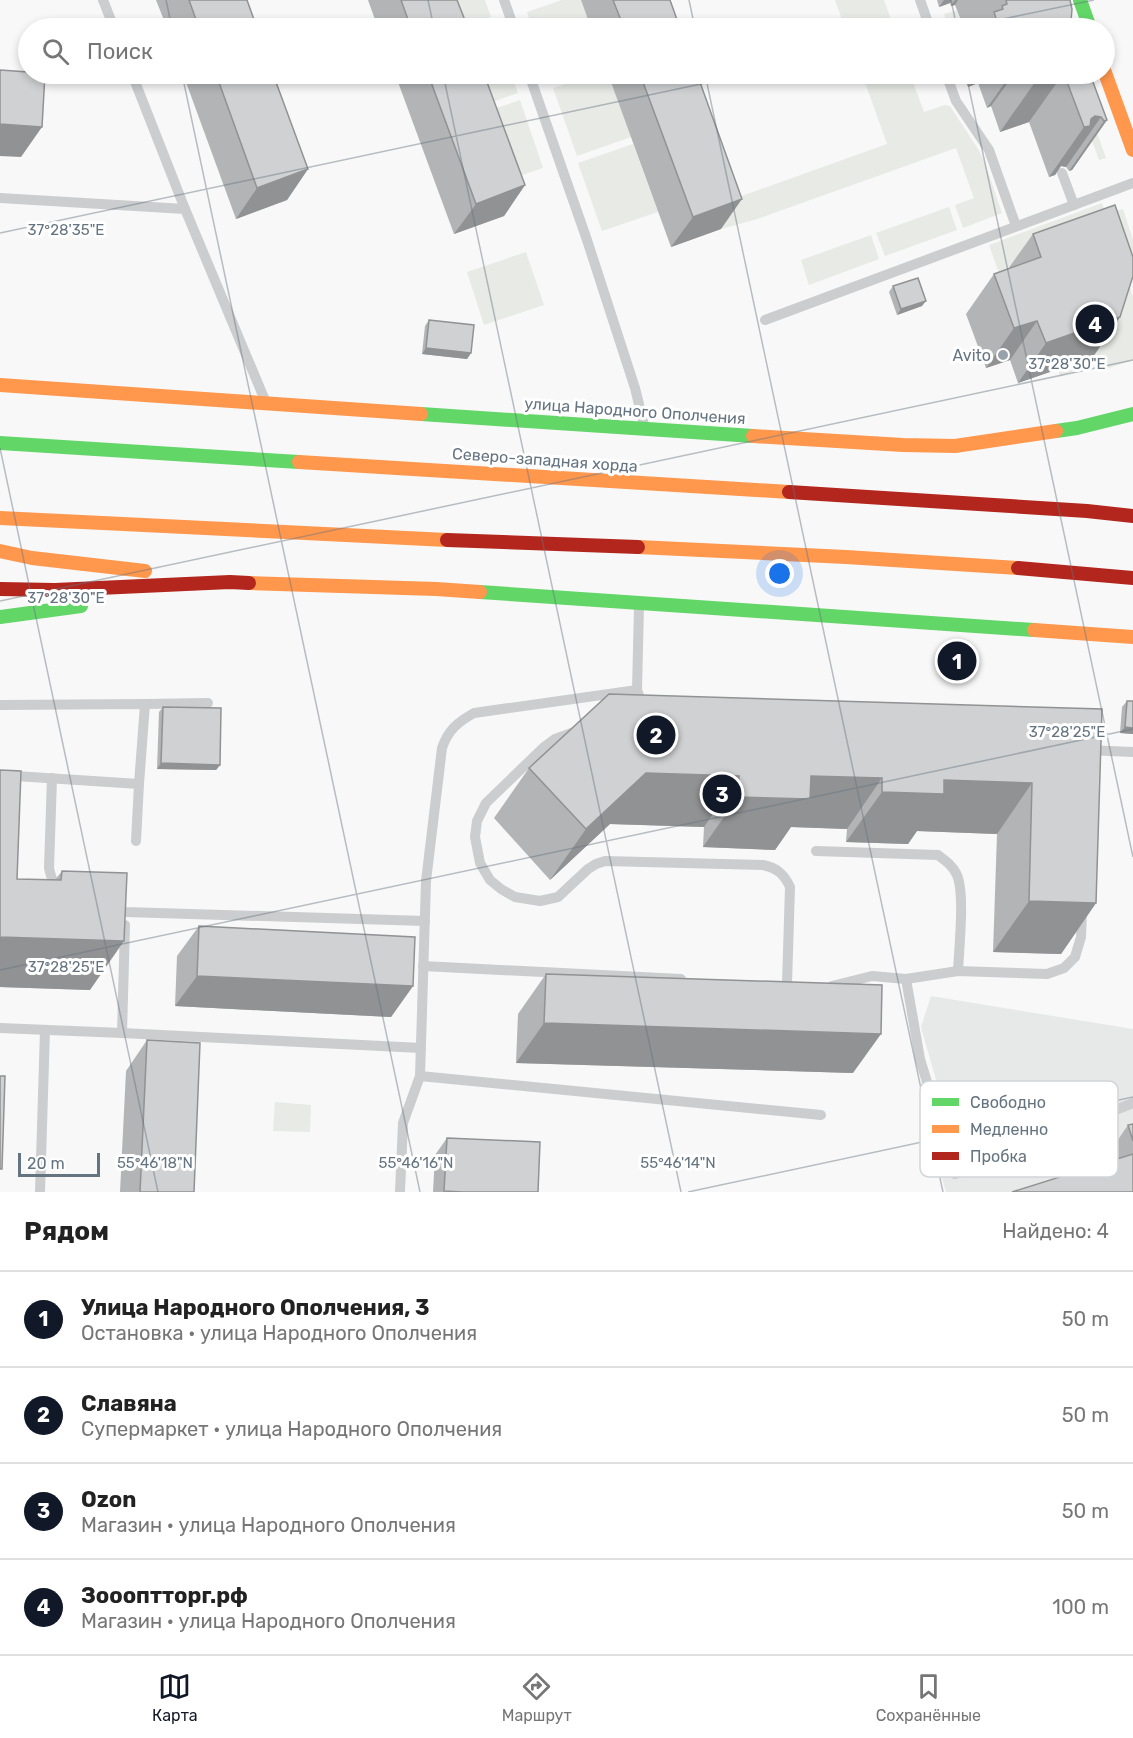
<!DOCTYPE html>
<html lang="ru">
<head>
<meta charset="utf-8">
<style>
  :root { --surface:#fff; --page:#f2f2f2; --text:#222; --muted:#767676; --line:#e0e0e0; --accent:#111827 }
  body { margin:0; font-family:Rubik,sans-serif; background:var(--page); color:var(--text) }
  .scale { position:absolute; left:18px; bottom:15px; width:82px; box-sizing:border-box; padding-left:6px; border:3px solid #657481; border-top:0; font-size:16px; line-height:21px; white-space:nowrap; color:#657481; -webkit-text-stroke:4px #fff; paint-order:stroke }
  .you { position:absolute; left:780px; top:574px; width:21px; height:21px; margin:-15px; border:4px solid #fff; border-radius:50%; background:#1a73e8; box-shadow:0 0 0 9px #1a73e833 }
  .badge { display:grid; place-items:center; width:39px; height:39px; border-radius:50%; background:var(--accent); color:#fff; font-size:20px; font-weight:700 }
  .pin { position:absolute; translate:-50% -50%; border:3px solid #fff; box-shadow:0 2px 6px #0006 }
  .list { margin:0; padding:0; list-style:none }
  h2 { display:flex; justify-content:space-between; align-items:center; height:78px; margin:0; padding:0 24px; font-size:26px }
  h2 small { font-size:20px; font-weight:400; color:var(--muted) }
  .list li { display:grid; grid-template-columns:39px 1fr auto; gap:18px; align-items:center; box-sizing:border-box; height:96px; padding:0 24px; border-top:2px solid var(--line) }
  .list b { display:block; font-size:22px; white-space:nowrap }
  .list p { margin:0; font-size:20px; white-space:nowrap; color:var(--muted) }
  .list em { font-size:20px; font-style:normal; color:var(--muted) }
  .icon { flex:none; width:33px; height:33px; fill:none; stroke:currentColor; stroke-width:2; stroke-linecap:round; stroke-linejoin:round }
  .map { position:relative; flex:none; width:1133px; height:1192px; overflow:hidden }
  .search { position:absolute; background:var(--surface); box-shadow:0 3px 9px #0003; left:18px; right:18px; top:18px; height:66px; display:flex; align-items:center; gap:15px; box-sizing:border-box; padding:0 21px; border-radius:33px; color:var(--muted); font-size:22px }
  .sheet { height:462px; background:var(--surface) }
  nav { display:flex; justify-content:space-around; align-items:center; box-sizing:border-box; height:84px; border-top:2px solid var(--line); background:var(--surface); font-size:16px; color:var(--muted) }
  nav a { display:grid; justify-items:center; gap:3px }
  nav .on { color:var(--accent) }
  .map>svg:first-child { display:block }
</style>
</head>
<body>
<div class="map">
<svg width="1133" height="1192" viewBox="0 0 1133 1192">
  <rect width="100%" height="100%" fill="#f8f8f8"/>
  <!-- built -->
  <path fill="#e7e8e8" d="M931 996 1133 1029V1192H946L920 1100 940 1094 921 1027Z"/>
  <!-- green -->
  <g fill="#e7eae5">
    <path d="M425 0H485L491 17 458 28Z"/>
    <path d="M562 0H581L591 28H532L527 12Z"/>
    <path d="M835 0H884L894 28H845Z"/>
    <path d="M957 10 963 28H949L944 14Z"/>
    <path d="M452 74H511L518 93 466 111Z"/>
    <path d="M596 74H608L631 137 577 156 553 88Z"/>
    <path d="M862 74H910L924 112 945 105 950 106 978 149 984 160 1002 213 963 228 955 205 974 198 956 148 754 220 721 229 722 203 887 144Z"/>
    <path d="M1068 74H1076L1106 158 1099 160Z"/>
    <path d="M520 100 543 168 493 185 468 118Z"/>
    <path d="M633 144 658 212 602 231 578 163Z"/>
    <path d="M1102 203 1133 297V360L1097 372 1094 364 1060 376 1058 369 1093 357 1008 298 989 245Z"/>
    <path d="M949 207 957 230 885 256 876 233Z"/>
    <path d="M1123 209 1133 240V262L1116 211Z"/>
    <path d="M871 235 879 259 809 285 801 260Z"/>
    <path d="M526 252 544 305 484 325 467 272Z"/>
    <path d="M275 1102 311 1105 310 1132 273 1131Z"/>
  </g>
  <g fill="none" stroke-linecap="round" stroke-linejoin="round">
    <!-- lane -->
    <g stroke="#cbcdce" stroke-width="10">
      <path d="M103 0 114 28"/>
      <path d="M504 0 514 28"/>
      <path d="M920 0 930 28"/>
      <path d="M132 74 185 209 264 398"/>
      <path d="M529 74 587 240 635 388 644 425"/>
      <path d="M946 74 956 101 989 150 1016 226"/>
      <path d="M1062 173 1074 205"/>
      <path d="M0 198 185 209"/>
      <path d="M765 320 1133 183"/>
      <path d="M639 695 637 690 639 606"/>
      <path d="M145 704 208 703"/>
      <path d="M0 705 145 704 139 784 0 775"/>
      <path d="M577 731 555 739 544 747 486 803 477 821 475 837 480 863 490 880 501 889 515 897 540 901 558 897 588 869 596 864 605 861 763 865C777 868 784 874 790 887L787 984"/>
      <path d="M1087 750 1133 752"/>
      <path d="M52 778 49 868C51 877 53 886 63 889"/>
      <path d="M136 841 139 784"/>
      <path d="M816 851 938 855C946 861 953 866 957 875 965 894 959 948 958 971"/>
      <path d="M114 908 125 912 425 921"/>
      <path d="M423 966 681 979"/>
      <path d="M906 979 920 1059 955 1174 1133 1103"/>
      <path d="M832 986 872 976 906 979 958 971 1047 974 1064 968 1075 957 1081 937 1082 910"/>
      <path d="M0 1028 122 1033 421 1048"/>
      <path d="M122 1033 125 925"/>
      <path d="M420 1076 426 881 442 748C448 730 458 722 474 713L637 690"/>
      <path d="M40 1192 45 1030"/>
      <path d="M400 1192 403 1123 420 1076 821 1115"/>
    </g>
    <!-- fast -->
    <g stroke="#63d668" stroke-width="14">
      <path d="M1080 0 1090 28"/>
      <path d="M421 414 753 436"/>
      <path d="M1056 431 1077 428 1133 414"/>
      <path d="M0 443 299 462"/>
      <path d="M480 592 1034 630"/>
      <path d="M0 617 81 606"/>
    </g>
    <!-- slow -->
    <g stroke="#ff974d" stroke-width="14">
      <path d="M1104 70 1133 150"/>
      <path d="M0 385 421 414"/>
      <path d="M753 436 903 445 955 446 1056 431"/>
      <path d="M299 462 789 492"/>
      <path d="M0 518 447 540"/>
      <path d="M638 547 846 557 1018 568"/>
      <path d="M0 551 32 558 145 571"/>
      <path d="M249 583 436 589 480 592"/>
      <path d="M1034 630 1133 637"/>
    </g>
    <!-- jam -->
    <g stroke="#b3261e" stroke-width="14">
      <path d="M789 492 1087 511 1133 516"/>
      <path d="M447 540 638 547"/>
      <path d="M1018 568 1133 578"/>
      <path d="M0 589 55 590 230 582 249 583"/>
    </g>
  </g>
  <!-- wall -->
  <g fill="#b2b4b5">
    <path d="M156 0H247L257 28H167Z"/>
    <path d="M368 0H457L468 28H378Z"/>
    <path d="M581 0H670L680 28H591Z"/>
    <path d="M937 0H1070L1071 21 1074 28H964L955 5 951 6 950 3 939 7Z"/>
    <path d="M183 74H273L308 169 287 200 236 219Z"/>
    <path d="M395 74H484L525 185 504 216 454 234Z"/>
    <path d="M608 74H697L721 229 671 247Z"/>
    <path d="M963 74H1090L1107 120 1072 170 1069 171 1066 167 1061 166 1055 175 1049 177 1029 122 1000 132 991 106 987 108 978 83 968 87Z"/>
    <path d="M1033 234 1093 357 1018 383 1010 360 986 368 966 314 994 274 1008 269Z"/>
    <path d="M893 286 922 306 897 315 889 292Z"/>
    <path d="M429 320 471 353 467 359 422 354 425 326Z"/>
    <path d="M1127 701 1133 734 1120 733 1122 707Z"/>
    <path d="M163 707 220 765 216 770 157 769 159 712Z"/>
    <path d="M1102 709 1096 903 1061 954 993 952 997 834 917 831 908 844 846 842 847 829 791 827 775 850 703 847 704 827 610 824 550 880 494 818 529 768Z"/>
    <path d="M0 770 17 879 55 880 62 871 90 990 0 987Z"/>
    <path d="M199 926 413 986 391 1017 175 1006 177 956Z"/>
    <path d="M546 974 853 1073 516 1063 518 1014Z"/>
    <path d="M147 1040 194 1192H120L126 1071Z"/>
    <path d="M1133 1124V1192L1116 1159 1113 1147 1128 1125Z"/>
    <path d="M447 1138 538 1192H433L435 1155Z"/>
  </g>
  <!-- shaded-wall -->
  <g fill="#919293">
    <path d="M944 0H952L950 3 939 7Z"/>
    <path d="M955 0H958L955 5 951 6Z"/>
    <path d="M977 74H984L978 83 968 87Z"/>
    <path d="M1011 74H1014L991 106 987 108Z"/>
    <path d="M1060 74H1063L1029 122 1000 132 1035 82Z"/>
    <path d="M1095 116 1101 117 1066 167 1061 166 1055 175 1049 177 1084 127 1091 119Z"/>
    <path d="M1107 120 1072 170 1069 171 1104 121Z"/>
    <path d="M0 124 42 127 21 157 0 156Z"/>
    <path d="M308 169 287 200 236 219 257 188Z"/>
    <path d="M525 185 504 216 454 234 476 204Z"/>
    <path d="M742 199 721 229 671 247 693 217Z"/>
    <path d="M926 301 922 306 897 315 901 309Z"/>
    <path d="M1120 317 1093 357 1018 383 1046 343Z"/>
    <path d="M1037 321 1010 360 986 368 1014 328Z"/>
    <path d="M426 348 471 353 467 359 422 354Z"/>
    <path d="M1125 727 1133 728V734L1120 733Z"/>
    <path d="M161 763 220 765 216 770 157 769Z"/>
    <path d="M646 773 739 776 704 827 610 824 550 880 586 829Z"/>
    <path d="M811 776 882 778 847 829 791 827 775 850 703 847 738 797Z"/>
    <path d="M944 780 1032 783 997 834 917 831 908 844 846 842 882 792Z"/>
    <path d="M1029 901 1096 903 1061 954 993 952Z"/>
    <path d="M0 937 124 941 90 990 0 987Z"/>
    <path d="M197 976 413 986 391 1017 175 1006Z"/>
    <path d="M544 1023 881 1034 853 1073 516 1063Z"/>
  </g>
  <!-- building -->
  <g fill="#cfd1d2" stroke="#919293" stroke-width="1.5">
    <path d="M189 0H247L257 28H199Z"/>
    <path d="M401 0H457L468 28H411Z"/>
    <path d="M613 0H670L680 28H624Z"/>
    <path d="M1006 0H1070L1072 9 1071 21 1074 28H999L994 12 1003 9 1002 6 1007 4Z"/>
    <path d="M0 70 28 72V74H45L42 127 0 124Z"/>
    <path d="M216 74H273L308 169 257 188Z"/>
    <path d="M428 74H484L525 185 476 204Z"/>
    <path d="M640 74H697L742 199 693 217Z"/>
    <path d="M1032 74H1060L1035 82Z"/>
    <path d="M1064 74H1090L1107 120 1104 121 1101 117 1095 116 1091 119 1090 126 1084 127Z"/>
    <path d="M1115 205 1133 257V276L1120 317 1046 343 1037 321 1014 328 994 274 1041 257 1033 234Z"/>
    <path d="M918 278 926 301 901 309 893 286Z"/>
    <path d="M429 320 474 325 471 353 426 348Z"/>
    <path d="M609 694 1102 709 1096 903 1029 901 1032 783 944 780V794L882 792V778L811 776 810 799 738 797 739 776 646 773 586 829 529 768Z"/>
    <path d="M1127 701H1133V728L1125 727Z"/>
    <path d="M163 707 221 708 220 765 161 763Z"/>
    <path d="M0 770 21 771 17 879 61 880 62 871 127 873 124 941 0 937Z"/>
    <path d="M199 926 415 937 413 986 197 976Z"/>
    <path d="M546 974 882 985 881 1034 544 1023Z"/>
    <path d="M147 1040 200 1043 194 1192H140Z"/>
    <path d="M0 1076H5L2 1169H0Z"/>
    <path d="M1133 1124V1141L1128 1125Z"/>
    <path d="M447 1138 540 1142 538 1192H463L444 1191Z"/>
    <path d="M1133 1154V1192H1012Z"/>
  </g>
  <!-- ticks -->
  <path fill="none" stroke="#657481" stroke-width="1.5" stroke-opacity="0.45" d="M166 0 172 28M428 0 434 28M689 0 695 28M951 0 957 28M960 28 1094 0M182 74 420 1192M443 74 681 1192M705 74 943 1192M966 74 1133 857M0 233 748 74M0 448 158 1192M0 601 1133 360M0 970 1133 729M688 1192 1133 1097"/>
  <!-- markers -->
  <circle fill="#98a2ab" stroke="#fff" stroke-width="2" cx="1003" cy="355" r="6"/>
  <g text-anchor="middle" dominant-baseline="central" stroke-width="6" stroke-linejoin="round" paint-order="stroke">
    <!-- poi labels -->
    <g font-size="16" fill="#657481" stroke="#fff" text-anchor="end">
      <text x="991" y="355">Avito</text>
    </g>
    <!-- street labels -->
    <g font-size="16" fill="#657481" stroke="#fff">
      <text transform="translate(635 411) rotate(4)">улица Народного Ополчения</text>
      <text transform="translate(545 460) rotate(4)">Северо-западная хорда</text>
    </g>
  </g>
  <!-- legend -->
  <rect x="920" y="1081" width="198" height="96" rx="9" fill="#fff" stroke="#d1d5d9" stroke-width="1.5"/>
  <rect x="932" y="1098" width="27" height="8" fill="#63d668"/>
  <rect x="932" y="1125" width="27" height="8" fill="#ff974d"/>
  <rect x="932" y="1152" width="27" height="8" fill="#b3261e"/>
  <g font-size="16" fill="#657481">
    <text x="970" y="1108">Свободно</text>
    <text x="970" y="1135">Медленно</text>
    <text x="970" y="1162">Пробка</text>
  </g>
  <g font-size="15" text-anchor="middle" fill="#657481" stroke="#fff" stroke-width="6" stroke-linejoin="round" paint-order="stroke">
    <text x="66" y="235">37°28'35"E</text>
    <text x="1067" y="369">37°28'30"E</text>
    <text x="66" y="603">37°28'30"E</text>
    <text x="1067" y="737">37°28'25"E</text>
    <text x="66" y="972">37°28'25"E</text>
    <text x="155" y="1168">55°46'18"N</text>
    <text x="416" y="1168">55°46'16"N</text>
    <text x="678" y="1168">55°46'14"N</text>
  </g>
</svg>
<div class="scale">20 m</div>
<div class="you"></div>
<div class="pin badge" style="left:957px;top:661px">1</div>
<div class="pin badge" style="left:656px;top:735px">2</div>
<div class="pin badge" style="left:722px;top:794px">3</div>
<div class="pin badge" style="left:1095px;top:324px">4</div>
<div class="search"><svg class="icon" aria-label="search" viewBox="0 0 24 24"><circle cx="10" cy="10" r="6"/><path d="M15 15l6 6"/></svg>Поиск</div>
</div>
<section class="sheet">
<h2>Рядом<small>Найдено: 4</small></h2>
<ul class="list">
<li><span class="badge">1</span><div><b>Улица Народного Ополчения, 3</b><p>Остановка · улица Народного Ополчения</p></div><em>50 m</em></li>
<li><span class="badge">2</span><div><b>Славяна</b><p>Супермаркет · улица Народного Ополчения</p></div><em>50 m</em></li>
<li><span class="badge">3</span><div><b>Ozon</b><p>Магазин · улица Народного Ополчения</p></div><em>50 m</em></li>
<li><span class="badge">4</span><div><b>Зоооптторг.рф</b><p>Магазин · улица Народного Ополчения</p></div><em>100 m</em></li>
</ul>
</section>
<nav>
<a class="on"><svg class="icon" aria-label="map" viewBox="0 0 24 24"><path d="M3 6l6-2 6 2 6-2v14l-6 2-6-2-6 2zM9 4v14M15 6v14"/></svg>Карта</a>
<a><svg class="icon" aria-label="directions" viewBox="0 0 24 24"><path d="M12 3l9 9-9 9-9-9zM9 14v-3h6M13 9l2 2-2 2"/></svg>Маршрут</a>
<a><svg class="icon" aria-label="saved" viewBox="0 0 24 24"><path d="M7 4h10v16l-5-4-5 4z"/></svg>Сохранённые</a>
</nav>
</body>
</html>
